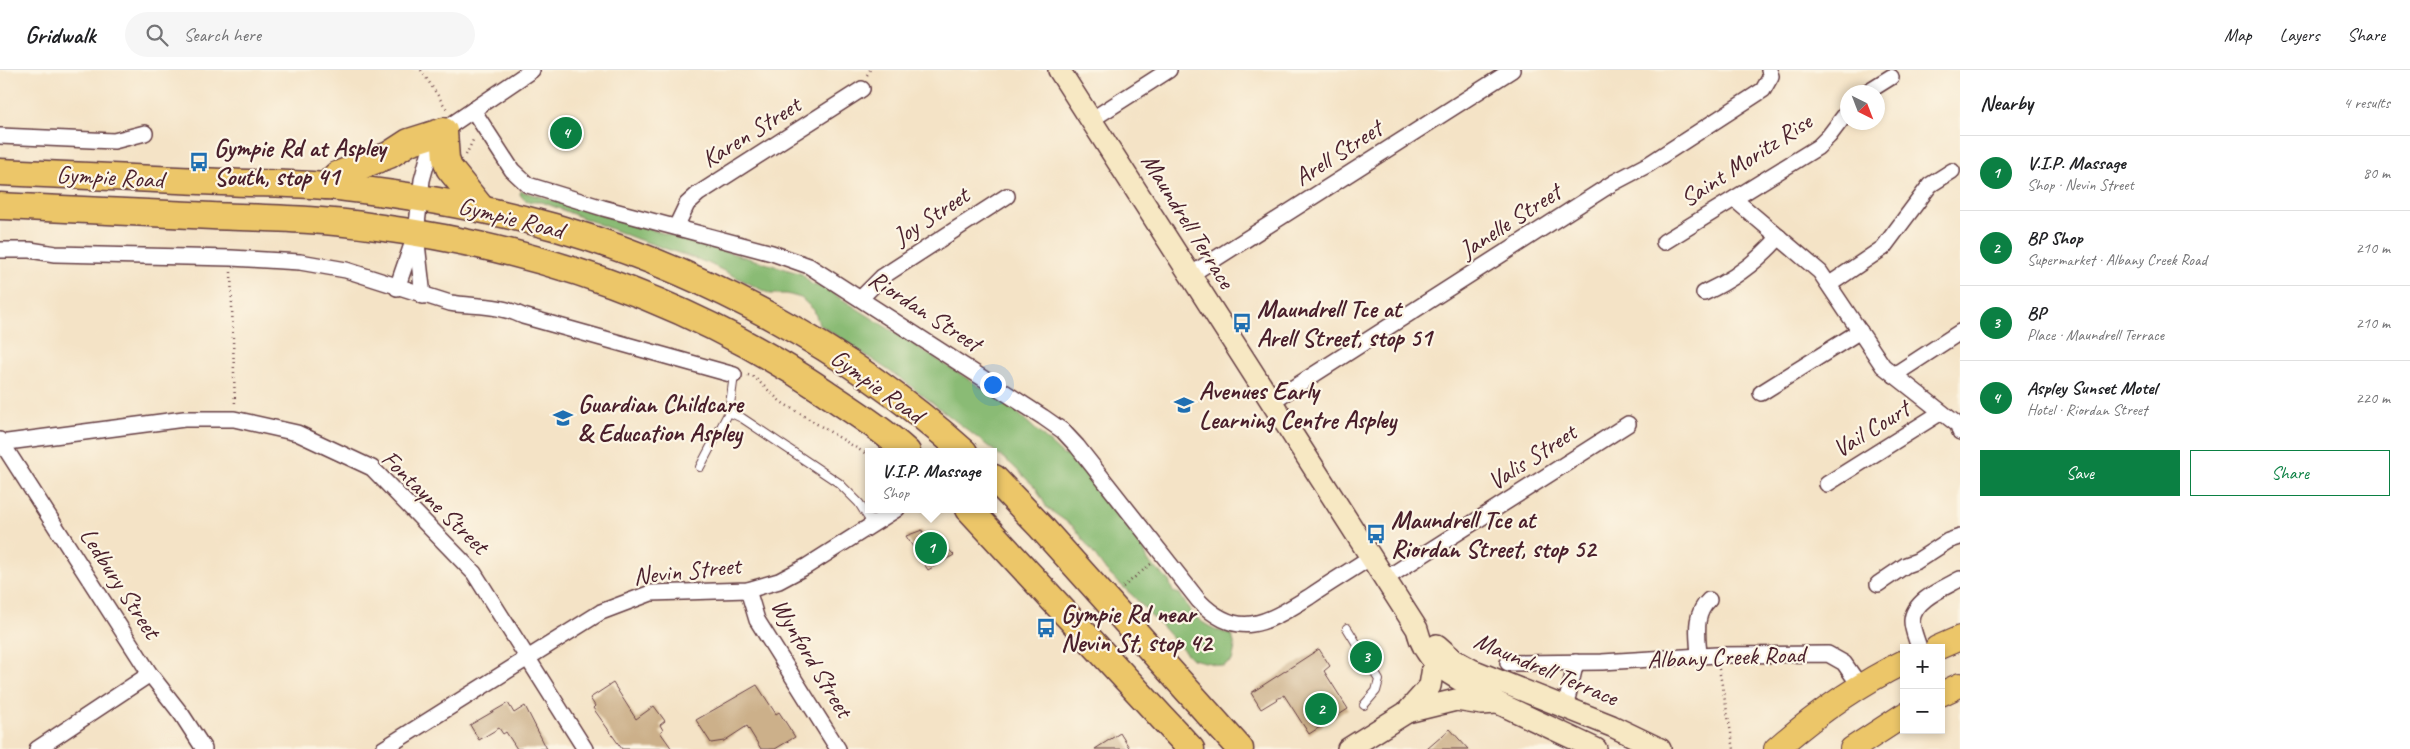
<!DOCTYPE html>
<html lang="en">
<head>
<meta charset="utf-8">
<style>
  :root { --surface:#fff; --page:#f6f6f6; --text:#202124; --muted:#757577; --line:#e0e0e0; --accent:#0b8043 }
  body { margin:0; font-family:Caveat,sans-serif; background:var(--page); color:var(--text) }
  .controls { position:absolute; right:15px; bottom:15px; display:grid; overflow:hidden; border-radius:0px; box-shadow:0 2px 8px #0003 }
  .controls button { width:45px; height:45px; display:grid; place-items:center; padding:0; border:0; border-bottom:1px solid var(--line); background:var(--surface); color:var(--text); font:25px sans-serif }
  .compass { position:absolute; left:1840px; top:15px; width:45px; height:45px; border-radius:50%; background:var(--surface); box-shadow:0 2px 8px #0003; rotate:138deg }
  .you { position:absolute; left:992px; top:314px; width:18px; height:18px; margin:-12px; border:4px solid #fff; border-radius:50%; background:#1a73e8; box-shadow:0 0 0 8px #1a73e833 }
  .badge { display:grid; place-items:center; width:32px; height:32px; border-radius:50%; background:var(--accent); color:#fff; font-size:16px; font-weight:700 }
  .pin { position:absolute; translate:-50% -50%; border:2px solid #fff; box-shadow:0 1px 5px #0006 }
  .popup { position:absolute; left:865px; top:378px; width:132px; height:65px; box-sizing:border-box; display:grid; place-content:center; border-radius:0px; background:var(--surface); filter:drop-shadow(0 1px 4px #0005); font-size:16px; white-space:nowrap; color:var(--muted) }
  .popup b { font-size:19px; color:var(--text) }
  .popup::after { content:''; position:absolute; left:50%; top:100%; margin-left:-10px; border:10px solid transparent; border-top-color:var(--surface) }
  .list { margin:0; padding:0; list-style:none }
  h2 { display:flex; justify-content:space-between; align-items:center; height:65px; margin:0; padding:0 20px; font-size:21px }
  h2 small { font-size:16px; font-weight:400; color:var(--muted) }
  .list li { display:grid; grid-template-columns:32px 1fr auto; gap:15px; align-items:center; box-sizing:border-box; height:75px; padding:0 20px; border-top:1px solid var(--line) }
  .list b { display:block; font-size:19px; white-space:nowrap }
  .list p { margin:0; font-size:16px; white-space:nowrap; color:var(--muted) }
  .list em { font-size:16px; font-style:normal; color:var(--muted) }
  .actions { display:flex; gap:10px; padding:15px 20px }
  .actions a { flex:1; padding:11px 0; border:1px solid var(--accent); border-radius:0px; text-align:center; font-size:18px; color:var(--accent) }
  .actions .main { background:var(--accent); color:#fff }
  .icon { flex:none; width:28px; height:28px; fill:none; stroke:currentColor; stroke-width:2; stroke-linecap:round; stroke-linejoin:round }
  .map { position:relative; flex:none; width:1960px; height:679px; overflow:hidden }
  header { display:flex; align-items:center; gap:30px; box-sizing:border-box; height:70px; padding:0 25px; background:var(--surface); border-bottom:1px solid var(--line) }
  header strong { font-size:24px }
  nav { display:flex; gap:28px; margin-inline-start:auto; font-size:18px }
  .search { width:350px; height:45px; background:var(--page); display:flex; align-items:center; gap:12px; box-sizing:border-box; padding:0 18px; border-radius:28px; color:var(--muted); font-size:19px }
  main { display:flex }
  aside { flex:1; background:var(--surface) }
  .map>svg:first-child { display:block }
</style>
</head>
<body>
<header>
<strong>Gridwalk</strong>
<div class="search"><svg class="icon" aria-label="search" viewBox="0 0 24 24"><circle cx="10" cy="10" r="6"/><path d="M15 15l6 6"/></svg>Search here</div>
<nav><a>Map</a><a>Layers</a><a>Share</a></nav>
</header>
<main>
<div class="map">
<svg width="1960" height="679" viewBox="0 0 1960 679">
  <rect width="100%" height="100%" fill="#fcf5e5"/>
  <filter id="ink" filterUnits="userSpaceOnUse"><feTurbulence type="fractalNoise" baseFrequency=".02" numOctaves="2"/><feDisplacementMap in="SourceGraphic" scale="10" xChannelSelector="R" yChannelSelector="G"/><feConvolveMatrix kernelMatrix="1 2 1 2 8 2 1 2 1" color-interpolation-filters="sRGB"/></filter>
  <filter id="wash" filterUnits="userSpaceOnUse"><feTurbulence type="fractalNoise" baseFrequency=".0096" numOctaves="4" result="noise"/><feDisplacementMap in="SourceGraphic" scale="20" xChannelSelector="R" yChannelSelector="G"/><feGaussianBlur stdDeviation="1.12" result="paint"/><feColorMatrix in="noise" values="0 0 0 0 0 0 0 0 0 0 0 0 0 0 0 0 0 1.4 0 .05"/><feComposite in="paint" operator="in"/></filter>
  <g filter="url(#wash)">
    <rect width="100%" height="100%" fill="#f4e3c6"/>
    <!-- forest -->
    <path fill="#8abb74" stroke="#6a6d50" d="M521 121 802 204 811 214 826 219 1009 335 1063 385H1071L1142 473 1148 491 1169 511 1173 522 1180 524C1193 549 1205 557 1232 565L1235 577 1232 591 1223 596 1192 589 1133 526 1107 502 1074 457 1047 438 1036 418 1011 394 903 310 819 254 814 240 801 228 787 224H770L708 193 637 169 542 132C533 132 524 133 520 124Z"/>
    <g id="blocks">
      <!-- building -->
      <g fill="#ccb08a">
        <path d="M922 460 924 468H933L941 471 954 485 928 500 906 466Z"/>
        <path d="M1366 573 1379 593 1376 595 1364 574Z"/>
        <path d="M1319 579 1330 596 1324 601 1348 639 1309 664 1284 625 1261 639 1251 623Z"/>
        <path d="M613 613 636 649 654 636 665 651 660 655 663 660 660 662 672 679H622L593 638 595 636 590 628Z"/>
        <path d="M757 615 776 644 779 642 795 667 775 679H761L747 656 724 671 711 673 696 650Z"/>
        <path d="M508 633 514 643 525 636 547 679H517L506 662 503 664 499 658 479 670 470 655Z"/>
        <path d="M1450 659 1468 679H1427Z"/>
        <path d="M1120 663 1130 679H1095Z"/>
      </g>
    </g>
  </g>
  <g filter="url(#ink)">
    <use href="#blocks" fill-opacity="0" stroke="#643c42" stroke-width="1"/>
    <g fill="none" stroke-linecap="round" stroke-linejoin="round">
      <defs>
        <g id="service">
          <path d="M729 342 742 348 839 413 859 433 873 455"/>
          <path d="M700 397 729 342 734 305"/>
          <path d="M1347 558 1379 610 1376 621 1364 635"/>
        </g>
        <g id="minor">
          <path d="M1867 22 1891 7"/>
          <path d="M473 40 512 100 528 115 603 138 772 183 809 196 1043 347 1063 361 1077 376 1199 531C1239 572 1268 552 1309 527 1329 513 1350 501 1371 487"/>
          <path d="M1091 50 1169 0"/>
          <path d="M0 66 114 71 145 63"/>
          <path d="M1734 129 1820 202 1883 296 1958 355 1960 362"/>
          <path d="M676 157 687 134 698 124 862 19"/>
          <path d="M416 165 423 226"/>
          <path d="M1664 172 1818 77 1829 66 1848 41"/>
          <path d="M0 180H30L55 184 231 188 300 192 346 200 450 233C476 237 498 234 523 246L734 305"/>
          <path d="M1190 205 1512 0"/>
          <path d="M1830 214 1883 178 1930 115 1952 101"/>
          <path d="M397 218 416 163 422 110 431 77 451 55 532 0"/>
          <path d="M1704 223C1733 210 1758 191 1779 167"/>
          <path d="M861 228 882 207 1007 126"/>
          <path d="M1894 305 1960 262"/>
          <path d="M1761 323 1860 261"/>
          <path d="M1271 332 1613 113 1649 94 1763 20 1771 6 1769 0"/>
          <path d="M0 370 150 604 182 645 204 679"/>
          <path d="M0 373 184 349H234L297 363 372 398 474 503 585 679"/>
          <path d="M1827 414 1940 343"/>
          <path d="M1385 509 1628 354"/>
          <path d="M1878 514 1906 495 1917 491 1948 471 1960 467"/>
          <path d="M748 520 757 550 838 679"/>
          <path d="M1919 578C1917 570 1912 560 1912 551 1913 530 1944 518 1960 509"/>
          <path d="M1699 586C1698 565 1693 545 1709 530"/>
          <path d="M1508 593 1602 592 1717 585 1828 584 1844 593 1860 616"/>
          <path d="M1565 638 1576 592"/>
          <path d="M37 679 150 604"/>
          <path d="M383 679 601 542 651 523 748 520 779 511 807 496 897 439"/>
        </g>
        <g id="secondary">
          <path d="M1059 0 1417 559C1428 605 1466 608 1498 633L1596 679"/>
          <path d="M1437 575 1454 590 1472 600 1612 656 1660 679"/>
          <path d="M1407 642 1456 630 1482 634 1496 633"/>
          <path d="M1348 679 1407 642 1430 616 1434 591"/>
        </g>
        <g id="primary">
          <path d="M1937 578 1960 568"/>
          <path d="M1941 624 1960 615"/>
          <path d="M1776 679C1815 645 1857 615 1904 592"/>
          <path d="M1852 679 1904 645"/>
        </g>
        <g id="trunk">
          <path d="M0 102C74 105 148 108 222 112 263 114 305 113 346 118 417 126 486 138 554 157 702 200 850 279 964 382"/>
          <path d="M326 116 337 105 389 85 409 72 444 61 446 89 449 98 482 139"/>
          <path d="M0 136C71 139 142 143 212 146 267 148 322 149 376 157 537 178 690 231 825 322 853 341 882 359 907 382"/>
          <path d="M994 408 1041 457 1240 679"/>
          <path d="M969 439 1191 679"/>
        </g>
      </defs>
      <!-- service casing -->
      <use href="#service" stroke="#643c42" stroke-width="10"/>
      <!-- minor casing -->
      <use href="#minor" stroke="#643c42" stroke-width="18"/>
      <!-- secondary casing -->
      <use href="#secondary" stroke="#643c42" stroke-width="24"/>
      <!-- primary casing -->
      <use href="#primary" stroke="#643c42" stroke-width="26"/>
      <!-- trunk casing -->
      <use href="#trunk" stroke="#643c42" stroke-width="29"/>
      <!-- path -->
      <g stroke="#643c42" stroke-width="2.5" stroke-dasharray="1 4" stroke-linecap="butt">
        <path d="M421 0 448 41"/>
        <path d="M867 5 870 0"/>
        <path d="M466 85 474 68"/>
        <path d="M231 202 235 336"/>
        <path d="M748 305 754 307 781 332 868 385"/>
        <path d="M1123 517 1152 493"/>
        <path d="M1719 599 1734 679"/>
      </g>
      <!-- service -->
      <use href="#service" stroke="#fff" stroke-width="8"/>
      <!-- minor -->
      <use href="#minor" stroke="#fff" stroke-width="15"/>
      <!-- secondary -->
      <use href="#secondary" stroke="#f7e8c3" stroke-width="21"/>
      <!-- primary -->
      <use href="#primary" stroke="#ecc669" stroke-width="24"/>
      <!-- trunk -->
      <use href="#trunk" stroke="#ecc669" stroke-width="26"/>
    </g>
  </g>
  <!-- icons -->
  <defs>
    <symbol id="bus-bare" viewBox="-9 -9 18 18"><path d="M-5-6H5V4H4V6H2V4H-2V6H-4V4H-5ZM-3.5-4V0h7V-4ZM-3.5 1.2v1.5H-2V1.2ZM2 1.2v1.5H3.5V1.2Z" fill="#1f6fb2" stroke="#fcf5e5" stroke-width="2.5" paint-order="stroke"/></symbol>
    <symbol id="school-bare" viewBox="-9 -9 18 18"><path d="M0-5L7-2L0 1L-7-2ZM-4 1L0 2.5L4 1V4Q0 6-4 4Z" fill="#1f6fb2" stroke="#fcf5e5" stroke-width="2.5" paint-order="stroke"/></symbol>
  </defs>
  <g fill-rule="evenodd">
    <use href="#bus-bare" x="185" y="78" width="28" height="28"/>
    <use href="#bus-bare" x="1228" y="239" width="28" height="28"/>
    <use href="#school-bare" x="1170" y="321" width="28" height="28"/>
    <use href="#school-bare" x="549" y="334" width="28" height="28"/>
    <use href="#bus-bare" x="1362" y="450" width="28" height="28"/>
    <use href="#bus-bare" x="1032" y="544" width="28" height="28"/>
  </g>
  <g text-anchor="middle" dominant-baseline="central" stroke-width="4.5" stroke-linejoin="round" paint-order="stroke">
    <!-- street labels -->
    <g font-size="25" fill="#4a1f2b" stroke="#fcf5e5">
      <text transform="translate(751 62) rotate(-32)">Karen Street</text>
      <text transform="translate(1338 83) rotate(-33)">Arell Street</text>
      <text transform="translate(1746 90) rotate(-33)">Saint Moritz Rise</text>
      <text transform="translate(110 107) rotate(3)">Gympie Road</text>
      <text transform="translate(931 146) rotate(-33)">Joy Street</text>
      <text transform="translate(511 148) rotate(14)">Gympie Road</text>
      <text transform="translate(1188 151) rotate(58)">Maundrell Terrace</text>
      <text transform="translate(1510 151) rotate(-33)">Janelle Street</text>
      <text transform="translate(925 241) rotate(33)">Riordan Street</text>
      <text transform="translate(877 316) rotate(36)">Gympie Road</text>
      <text transform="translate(1871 359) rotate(-32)">Vail Court</text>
      <text transform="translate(1532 387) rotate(-33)">Valis Street</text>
      <text transform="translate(435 432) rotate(44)">Fontayne Street</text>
      <text transform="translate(687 501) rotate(-6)">Nevin Street</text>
      <text transform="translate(120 513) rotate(57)">Ledbury Street</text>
      <text transform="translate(1726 587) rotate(-2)">Albany Creek Road</text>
      <text transform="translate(812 588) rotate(59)">Wynford Street</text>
      <text transform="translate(1546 599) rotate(23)">Maundrell Terrace</text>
    </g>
    <!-- poi labels -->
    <g font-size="25" font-weight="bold" fill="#4a1f2b" stroke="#fcf5e5" text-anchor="start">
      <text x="214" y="78">Gympie Rd at Aspley<tspan x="214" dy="29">South, stop 41</tspan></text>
      <text x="1257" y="239">Maundrell Tce at<tspan x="1257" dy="29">Arell Street, stop 51</tspan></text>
      <text x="1199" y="321">Avenues Early<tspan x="1199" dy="29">Learning Centre Aspley</tspan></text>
      <text x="578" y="334">Guardian Childcare<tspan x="578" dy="29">&amp; Education Aspley</tspan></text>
      <text x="1391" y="450">Maundrell Tce at<tspan x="1391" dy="29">Riordan Street, stop 52</tspan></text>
      <text x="1061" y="544">Gympie Rd near<tspan x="1061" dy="29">Nevin St, stop 42</tspan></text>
    </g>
  </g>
</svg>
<div class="controls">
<button>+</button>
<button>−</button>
</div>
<svg class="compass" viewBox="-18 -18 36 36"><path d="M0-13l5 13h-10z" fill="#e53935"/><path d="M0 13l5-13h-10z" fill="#757577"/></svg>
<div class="you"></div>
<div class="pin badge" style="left:931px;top:478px">1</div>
<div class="popup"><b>V.I.P. Massage</b>Shop</div>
<div class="pin badge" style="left:1321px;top:639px">2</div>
<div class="pin badge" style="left:1366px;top:587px">3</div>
<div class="pin badge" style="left:566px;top:63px">4</div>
</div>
<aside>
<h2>Nearby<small>4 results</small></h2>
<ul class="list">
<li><span class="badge">1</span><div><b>V.I.P. Massage</b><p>Shop · Nevin Street</p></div><em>80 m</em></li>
<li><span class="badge">2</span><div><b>BP Shop</b><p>Supermarket · Albany Creek Road</p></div><em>210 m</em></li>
<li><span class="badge">3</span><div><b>BP</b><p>Place · Maundrell Terrace</p></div><em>210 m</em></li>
<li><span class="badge">4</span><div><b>Aspley Sunset Motel</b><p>Hotel · Riordan Street</p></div><em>220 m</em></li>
</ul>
<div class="actions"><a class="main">Save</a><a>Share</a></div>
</aside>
</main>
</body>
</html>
